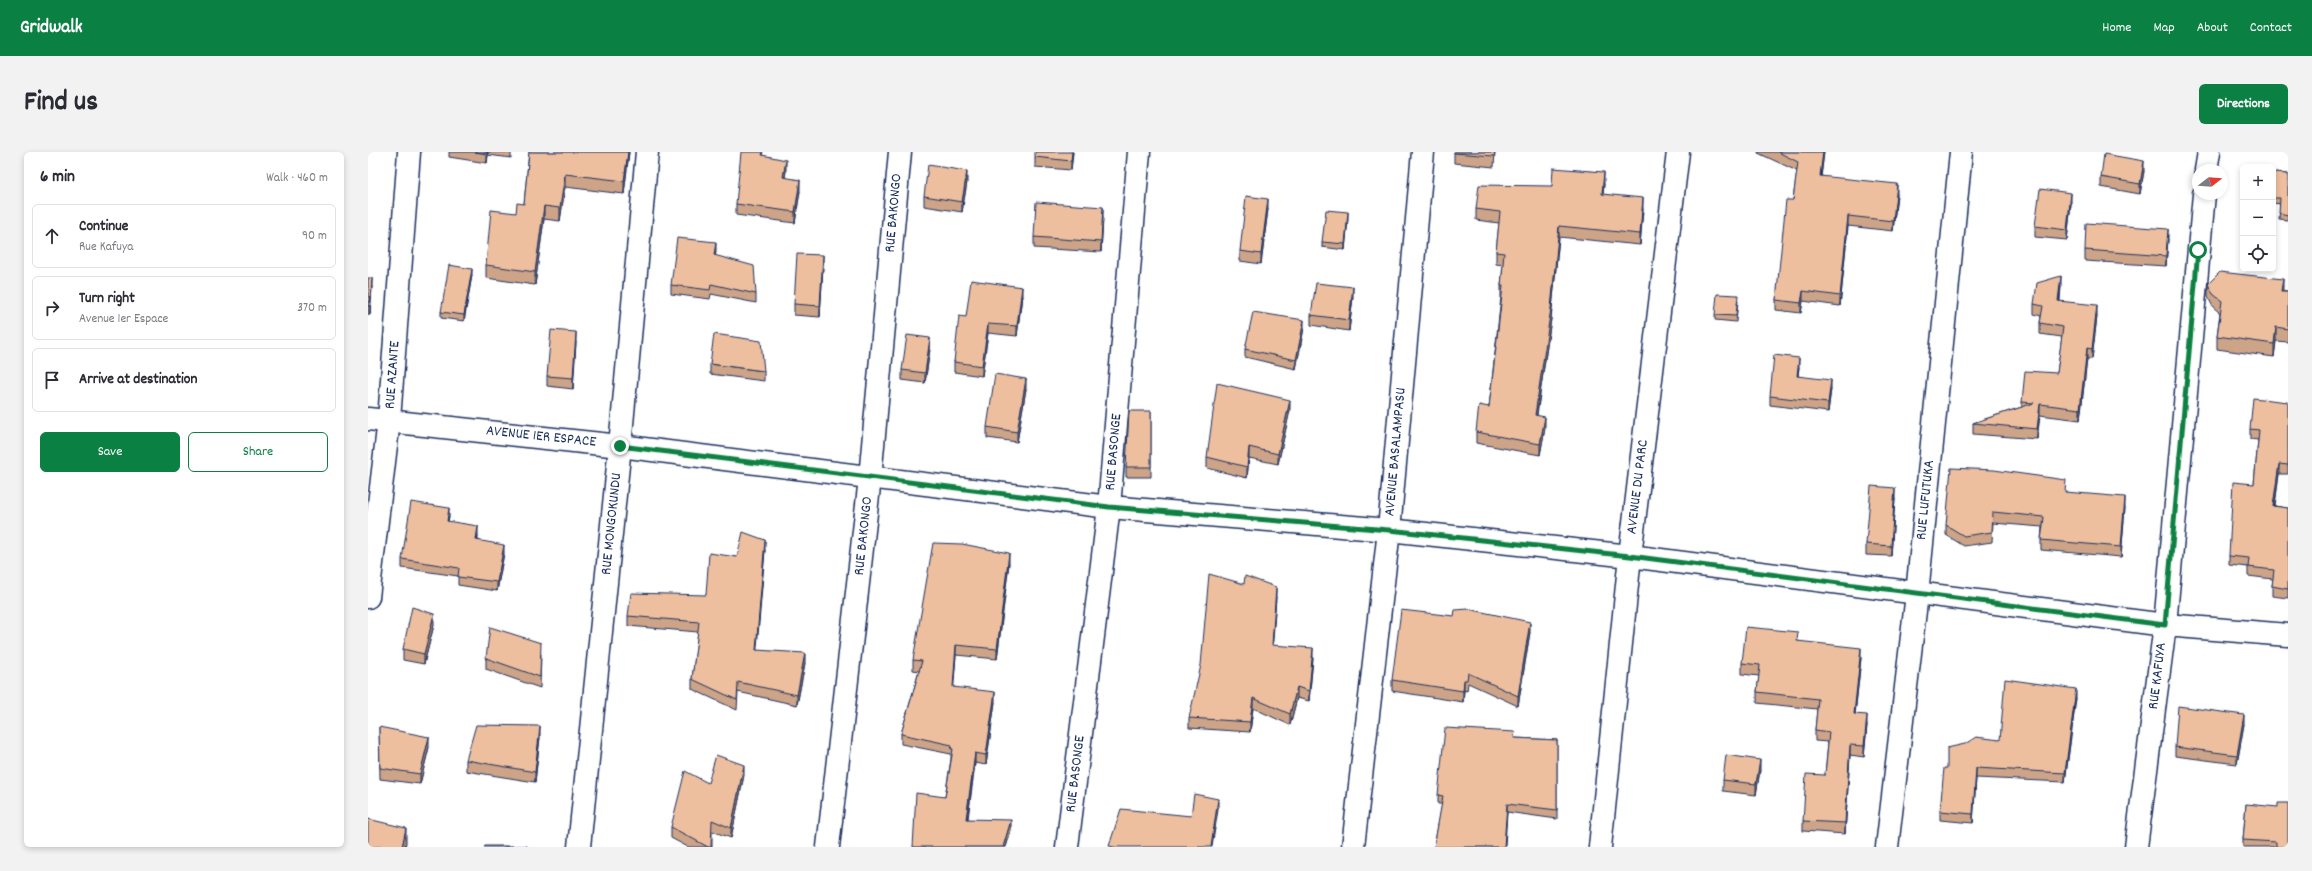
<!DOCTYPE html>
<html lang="en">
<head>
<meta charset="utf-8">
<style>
  :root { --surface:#fff; --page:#f2f2f3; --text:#2b2b33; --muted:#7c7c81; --line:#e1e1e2; --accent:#0b8043 }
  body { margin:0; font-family:Dekko,sans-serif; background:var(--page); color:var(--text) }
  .controls { position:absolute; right:12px; top:12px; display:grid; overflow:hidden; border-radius:6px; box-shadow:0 2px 6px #0003 }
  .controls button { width:36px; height:36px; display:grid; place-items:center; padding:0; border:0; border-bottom:1px solid var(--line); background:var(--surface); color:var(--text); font:20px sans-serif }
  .compass { position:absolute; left:1824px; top:12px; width:36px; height:36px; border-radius:50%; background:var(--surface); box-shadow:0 2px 6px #0003; rotate:73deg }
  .stop { position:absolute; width:12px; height:12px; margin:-9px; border:3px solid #0b8043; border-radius:50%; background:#fff }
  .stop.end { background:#0b8043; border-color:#fff; box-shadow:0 1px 4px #0008 }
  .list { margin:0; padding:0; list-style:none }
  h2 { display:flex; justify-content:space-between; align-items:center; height:52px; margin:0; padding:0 16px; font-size:17px }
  h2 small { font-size:13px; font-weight:400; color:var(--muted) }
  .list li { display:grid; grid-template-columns:26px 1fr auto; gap:12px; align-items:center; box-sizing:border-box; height:64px; margin:0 8px 8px; padding:0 8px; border:1px solid var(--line); border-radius:6px }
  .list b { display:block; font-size:15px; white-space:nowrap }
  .list p { margin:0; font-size:13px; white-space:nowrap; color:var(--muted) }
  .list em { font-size:13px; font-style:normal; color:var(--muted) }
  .actions { display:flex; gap:8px; padding:12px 16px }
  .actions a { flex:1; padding:9px 0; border:1px solid var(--accent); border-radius:6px; text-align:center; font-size:14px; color:var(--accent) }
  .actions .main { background:var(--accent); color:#fff }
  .icon { flex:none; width:22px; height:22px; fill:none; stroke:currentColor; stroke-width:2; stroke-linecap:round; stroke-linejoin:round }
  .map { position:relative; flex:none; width:1920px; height:695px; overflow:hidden; border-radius:6px }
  header { display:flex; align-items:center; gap:24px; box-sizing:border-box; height:56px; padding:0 20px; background:var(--accent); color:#fff }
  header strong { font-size:19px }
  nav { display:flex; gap:22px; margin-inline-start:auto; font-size:14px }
  .intro { display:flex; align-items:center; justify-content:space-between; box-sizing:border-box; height:96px; padding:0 24px }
  h1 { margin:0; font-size:28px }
  .button { padding:10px 18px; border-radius:6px; background:var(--accent); color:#fff; font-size:14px; font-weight:700 }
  main { display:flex; gap:24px; padding:0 24px }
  aside { flex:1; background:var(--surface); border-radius:6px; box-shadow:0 2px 6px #0003 }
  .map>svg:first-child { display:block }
</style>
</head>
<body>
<header>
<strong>Gridwalk</strong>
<nav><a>Home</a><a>Map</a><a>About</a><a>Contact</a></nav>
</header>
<div class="intro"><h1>Find us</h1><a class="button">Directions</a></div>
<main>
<aside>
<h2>6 min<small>Walk · 460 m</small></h2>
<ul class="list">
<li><svg class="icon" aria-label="ahead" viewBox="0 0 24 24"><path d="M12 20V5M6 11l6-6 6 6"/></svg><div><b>Continue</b><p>Rue Kafuya</p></div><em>90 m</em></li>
<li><svg class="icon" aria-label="right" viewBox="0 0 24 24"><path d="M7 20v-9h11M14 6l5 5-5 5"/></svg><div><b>Turn right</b><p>Avenue 1er Espace</p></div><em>370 m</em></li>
<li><svg class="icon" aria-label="arrive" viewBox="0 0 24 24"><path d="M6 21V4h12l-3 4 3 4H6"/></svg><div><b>Arrive at destination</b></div></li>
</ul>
<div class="actions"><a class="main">Save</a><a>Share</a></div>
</aside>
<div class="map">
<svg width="1920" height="695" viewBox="0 0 1920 695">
  <rect width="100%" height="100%" fill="#fff"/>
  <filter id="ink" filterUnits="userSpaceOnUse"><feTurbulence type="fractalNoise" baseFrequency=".025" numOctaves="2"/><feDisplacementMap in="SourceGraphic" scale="8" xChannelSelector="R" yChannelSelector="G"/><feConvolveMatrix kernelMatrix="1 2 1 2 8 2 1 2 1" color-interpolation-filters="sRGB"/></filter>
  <g filter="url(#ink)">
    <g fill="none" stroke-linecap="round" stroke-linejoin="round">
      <defs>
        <g id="minor">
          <path d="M1838 18 1841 0"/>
          <path d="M0 267 252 294 741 355 1021 378 1262 404 1797 473 1920 483"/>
          <path d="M0 445 21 268 41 0"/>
          <path d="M211 695 252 294 279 0"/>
          <path d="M460 695 502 326 532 0"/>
          <path d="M699 695 741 355 771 0"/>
          <path d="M985 695 1021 378 1055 0"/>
          <path d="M1519 695 1549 442 1593 0"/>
          <path d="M1768 695 1797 473 1836 42"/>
        </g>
        <path id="tertiary" d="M1232 695 1262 404 1310 0"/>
      </defs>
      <!-- minor casing -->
      <use href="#minor" stroke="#1b2f5e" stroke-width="25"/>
      <!-- tertiary casing -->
      <use href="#tertiary" stroke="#1b2f5e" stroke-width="25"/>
      <!-- minor -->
      <use href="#minor" stroke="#fff" stroke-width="22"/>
      <!-- tertiary -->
      <use href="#tertiary" stroke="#fff" stroke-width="22"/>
    </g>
    <!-- wall -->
    <g fill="#cda488" stroke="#1b2f5e">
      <path d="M81 0H143V6L120 3 119 11 81 5Z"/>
      <path d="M161 0H261L256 42 197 35 192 69 176 67 167 133 118 126V113L148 61 156 52Z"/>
      <path d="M705 0 703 18 667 15V5Z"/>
      <path d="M1086 0H1127L1126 15 1086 11Z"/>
      <path d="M1390 0H1456L1453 24 1529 42 1525 79 1480 74 1472 154 1435 149 1433 161 1408 158V148L1425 48 1429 19 1390 1Z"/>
      <path d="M395 4 418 19 417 26 432 39 427 71 368 63V52Z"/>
      <path d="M1776 19 1772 42 1733 35V25Z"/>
      <path d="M1905 21 1920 22V68L1911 67 1912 52 1905 51Z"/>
      <path d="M599 30 594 60 556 54V44Z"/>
      <path d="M1236 32 1235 42 1275 57 1272 93 1191 85 1183 167 1169 263 1177 276 1172 303 1108 291V280L1121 255 1133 145V134L1135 113 1128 112V100L1131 71 1108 68V57L1184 34Z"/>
      <path d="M1703 52 1699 88 1667 85V74Z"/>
      <path d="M900 57 893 112 872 109V99Z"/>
      <path d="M735 65 733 100 666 96V85Z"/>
      <path d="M980 66 977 98 954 95V90Z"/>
      <path d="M1800 87 1798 114 1717 109V98Z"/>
      <path d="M348 100 347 103 388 142V151L343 142 342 147 303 142V133Z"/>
      <path d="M455 114 452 165 426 163V152Z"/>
      <path d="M104 123 96 169 73 166V160Z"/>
      <path d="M0 126 4 135 2 163H0Z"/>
      <path d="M1840 132 1920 139V190L1908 189 1906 205 1849 197V184L1852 161 1845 155 1840 145Z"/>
      <path d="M1693 134 1692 149 1729 164 1724 207H1719L1712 268 1672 263 1669 287 1605 282V271L1654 255V250L1689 221 1694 185 1672 182V171L1673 164 1666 162V152Z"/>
      <path d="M654 144 649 184 620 181 614 224 586 220V210L598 165Z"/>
      <path d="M985 145 981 179 943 173V163Z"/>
      <path d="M1370 149 1368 170 1347 168V163Z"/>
      <path d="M936 176 928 217 877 205V197Z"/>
      <path d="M208 190 205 237 179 234V224Z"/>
      <path d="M562 197 557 231 534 228V218Z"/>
      <path d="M342 212 396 219V229L342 222Z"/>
      <path d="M1431 215 1430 224 1463 237 1460 260 1402 253V244Z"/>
      <path d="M658 237 649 290 619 286V275Z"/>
      <path d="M1920 250V322H1911L1907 354 1920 356V446L1904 444V434L1905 427 1880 424V415L1861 413V404L1886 332 1890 288 1882 287V277Z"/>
      <path d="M922 258 910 312 881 306 879 326 839 316V305Z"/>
      <path d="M783 259V325H758V315Z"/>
      <path d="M1698 340 1757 355 1753 405 1673 398V388L1674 375 1625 371 1624 390 1596 394 1578 383V373Z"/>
      <path d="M1527 347 1523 404 1498 403V392Z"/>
      <path d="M81 364 80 369 110 383V388L136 401 129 439 90 433V424L34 416V407Z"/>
      <path d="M397 398 388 498 437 511 429 553 370 540 369 558 324 537V527L330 480 260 474V464L338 443 369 405Z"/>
      <path d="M641 411 629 507 588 503 585 535 627 550 618 613 607 611 600 667 643 678 638 695H545L577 645 583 607V602L533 592V582L551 519 545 518V508Z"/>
      <path d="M908 445 904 493 945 506 941 549 929 546 922 573 885 556 882 580 821 576V566Z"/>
      <path d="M66 473 56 512 35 508V497Z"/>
      <path d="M1162 480 1150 554 1100 531 1099 539 1096 538 1095 550 1024 539V528Z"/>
      <path d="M1430 489 1493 506 1487 562 1499 573 1496 605 1482 603 1477 682 1435 679V669L1457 623 1460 590 1447 589V578L1449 557 1389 551V540L1391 524 1374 522V511Z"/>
      <path d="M173 502 172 536 118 517V506Z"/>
      <path d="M1708 546 1697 630 1608 626 1605 671 1572 668V659L1579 616 1632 588Z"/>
      <path d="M1876 572 1869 612 1807 604V595Z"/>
      <path d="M11 575 61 595 52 632 12 627Z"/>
      <path d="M172 585 167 630 98 619V608Z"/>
      <path d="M1147 586 1189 588V667L1139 660 1137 695H1066L1074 652H1070V643Z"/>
      <path d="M1392 618 1388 643 1355 639V628Z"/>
      <path d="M376 623 363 686 344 679V695H320L303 686V675L340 631Z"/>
      <path d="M1878 652 1920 695H1875V688Z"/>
    </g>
    <!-- shaded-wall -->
    <g fill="#a7866f" stroke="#1b2f5e">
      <path d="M119 0H120V3L119 11Z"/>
      <path d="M260 0H261L256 42V29Z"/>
      <path d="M704 0H705L703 18V9Z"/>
      <path d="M1455 0H1456L1452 34V24Z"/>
      <path d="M418 8V19L415 36V25Z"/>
      <path d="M1776 9V19L1772 42V32Z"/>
      <path d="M599 19V30L594 60V50Z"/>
      <path d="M1236 20V32L1234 53V42Z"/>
      <path d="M197 22V35L192 69V56Z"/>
      <path d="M432 28V39L427 71V60Z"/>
      <path d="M1529 32V42L1525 79V69Z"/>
      <path d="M1703 41V52L1699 88V78Z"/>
      <path d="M1275 46V57L1272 93V82Z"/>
      <path d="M900 47V57L893 112V102Z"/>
      <path d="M176 54V67L167 133V120Z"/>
      <path d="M735 55V65L733 100V90Z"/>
      <path d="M980 60V66L977 98V92Z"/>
      <path d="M1480 64V74L1472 154V144Z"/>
      <path d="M1191 74V85L1183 167 1167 274V263Z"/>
      <path d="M1800 77V87L1798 114V104Z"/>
      <path d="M348 90V100L346 113V103Z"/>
      <path d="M455 103V114L452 165V154Z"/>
      <path d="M104 117V123L96 169V163Z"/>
      <path d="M1693 124V134L1690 159V149Z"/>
      <path d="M4 126V135L2 163V154Z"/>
      <path d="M1915 127V140L1913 139Z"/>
      <path d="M654 135V144L649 184V174Z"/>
      <path d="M985 135V145L981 179V168Z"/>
      <path d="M1435 139V149L1433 161V151Z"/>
      <path d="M1729 153V164L1724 207V197Z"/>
      <path d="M936 168V176L928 217V208Z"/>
      <path d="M620 172V181L614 224V214Z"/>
      <path d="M1908 175V189L1906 205V192Z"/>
      <path d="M208 180V190L205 237V226Z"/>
      <path d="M562 186V197L557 231V221Z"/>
      <path d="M1719 196V207L1712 268V257Z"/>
      <path d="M1431 206V215L1429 233V224Z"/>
      <path d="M658 227V237L649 290V280Z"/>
      <path d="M1463 228V237L1460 260V251Z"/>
      <path d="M922 248V258L910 312V302Z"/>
      <path d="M1672 252V263L1669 287V277Z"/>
      <path d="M1177 265V276L1172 303V292Z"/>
      <path d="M881 295V306L879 326V315Z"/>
      <path d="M1911 312V322L1905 364V354Z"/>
      <path d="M1527 336V347L1523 404V394Z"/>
      <path d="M1757 345V355L1753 405V395Z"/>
      <path d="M81 356V364L79 378V369Z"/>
      <path d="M110 374V383L108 397V388Z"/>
      <path d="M397 388V398L388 508V498Z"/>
      <path d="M136 393V401L129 439V430Z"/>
      <path d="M641 401V411L629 507V497Z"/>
      <path d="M908 435V445L904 503V493Z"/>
      <path d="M66 462V473L56 512V502Z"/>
      <path d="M1162 470V480L1150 554V544Z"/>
      <path d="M588 493V503L585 545V535Z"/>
      <path d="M945 496V506L941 549V539Z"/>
      <path d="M1493 496V506L1486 572V562Z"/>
      <path d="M437 501V511L429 553V543Z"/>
      <path d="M1096 528V538L1095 550V539Z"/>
      <path d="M929 535V546L922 573V562Z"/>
      <path d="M1708 537V546L1697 630V621Z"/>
      <path d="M627 540V550L618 613V603Z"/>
      <path d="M885 546V556L882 580V570Z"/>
      <path d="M1499 563V573L1496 605V594Z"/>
      <path d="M1876 563V572L1869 612V603Z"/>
      <path d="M172 574V585L167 630V620Z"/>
      <path d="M61 585V595L52 632V622Z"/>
      <path d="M1482 593V603L1477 682V671Z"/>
      <path d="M607 601V611L598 677V667Z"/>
      <path d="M1392 608V618L1388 643V632Z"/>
      <path d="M376 613V623L363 686V676Z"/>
      <path d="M1608 616V626L1605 671V662Z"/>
      <path d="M850 647V658L844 695H843Z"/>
      <path d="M1139 652V660L1136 695Z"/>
      <path d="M643 668V678L638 695H635Z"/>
      <path d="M38 676V691L37 695H34Z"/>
    </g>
    <!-- building -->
    <g fill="#eebf9e" stroke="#1b2f5e">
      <path d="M107 0H119V2Z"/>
      <path d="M161 0H260L256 29 197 22 192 56 176 54 167 120 118 113 123 58 148 61 149 51 156 52Z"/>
      <path d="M373 0H395L394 3 418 8 415 25 432 28 427 60 368 52Z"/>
      <path d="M667 0H704L703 9 667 5Z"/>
      <path d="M1086 0H1127L1126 4 1086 1Z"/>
      <path d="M1410 0H1455L1452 24 1529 32 1525 69 1480 64 1472 144 1435 139 1433 151 1408 148 1418 48H1425L1430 10Z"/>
      <path d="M1736 2 1776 9 1772 32 1733 25Z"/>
      <path d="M560 13 599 19 594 50 556 44Z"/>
      <path d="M1185 16 1236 20 1234 42 1275 46 1272 82 1191 74 1183 156 1167 263 1177 265 1172 292 1108 280 1111 253 1121 255 1135 134H1133L1136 101 1128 100 1132 60 1108 57 1111 33 1184 34Z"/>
      <path d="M1905 21 1920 22V63L1911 61 1912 46H1905Z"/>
      <path d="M1672 37 1703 41 1699 78 1667 74Z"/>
      <path d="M878 44 900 47 893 102 872 99Z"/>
      <path d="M668 50 735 55 733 90 666 85Z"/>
      <path d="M958 58 980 60 977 92 954 90Z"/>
      <path d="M1718 71 1800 77 1798 104 1717 98Z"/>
      <path d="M309 86 348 90 346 103 386 114 388 142 343 132 342 138 303 133Z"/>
      <path d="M429 102 455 103 452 154 426 152Z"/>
      <path d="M81 113 104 117 96 163 73 160Z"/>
      <path d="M1852 120 1915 127 1913 139H1920V177L1908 175 1906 192 1849 184 1854 149 1845 142 1840 132Z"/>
      <path d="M1693 124 1690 149 1729 153 1724 197 1719 196 1712 257 1672 252 1669 277 1605 271 1666 251 1654 250 1657 219 1689 221 1695 175 1672 171 1675 154 1666 152 1669 131Z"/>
      <path d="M0 126H4L2 154H0Z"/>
      <path d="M603 128 654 135 649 174 620 172 614 214 586 210 591 164 598 165Z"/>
      <path d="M948 131 985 135 981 168 943 163Z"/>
      <path d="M1349 142 1370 143 1368 164 1347 163Z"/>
      <path d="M885 160 936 168 928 208 877 197Z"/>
      <path d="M183 178 208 180 205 226 179 224Z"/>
      <path d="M346 182 393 189 396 219 342 212Z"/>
      <path d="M539 183 562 186 557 221 534 218Z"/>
      <path d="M1406 203 1431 206 1429 224 1463 228 1460 251 1402 244Z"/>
      <path d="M627 222 658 227 649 280 619 275Z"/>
      <path d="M849 231 922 248 910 302 881 295 879 315 839 305Z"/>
      <path d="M1885 246 1920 250V313L1911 312 1905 354 1920 356V437L1904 434 1906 418 1880 415 1881 406 1861 404 1865 330 1886 332 1891 278 1882 277Z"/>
      <path d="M761 259H783V315H758Z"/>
      <path d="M1583 316 1626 318 1698 328 1697 340 1757 345 1753 395 1673 388 1676 365 1625 360 1624 380 1596 384 1578 373Z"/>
      <path d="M1503 334 1527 336 1523 394 1498 392Z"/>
      <path d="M43 350 81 356 79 369 110 374 108 388 136 393 129 430 90 425 91 416 34 407Z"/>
      <path d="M375 380 397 388 388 498 437 501 429 543 370 530 369 548 324 527 331 470 260 464 263 441 338 443 341 401 369 405Z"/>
      <path d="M565 391 594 392 641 401 629 497 588 493 585 535 627 540 618 603 607 601 598 667 643 668 635 695H545L548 641 577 645 585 597H583L584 593 533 582 554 509 545 508Z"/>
      <path d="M841 422 876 432 877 424 908 435 904 493 945 496 941 539 929 535 922 562 885 546 882 570 821 566 833 513Z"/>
      <path d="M44 455 66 462 56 502 35 497Z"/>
      <path d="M1100 457 1162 470 1150 544 1100 521 1099 528H1096L1095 539 1024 528 1033 458 1086 464 1087 458Z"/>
      <path d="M122 475 173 491 172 525 118 506Z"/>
      <path d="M1378 475 1430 480 1429 489 1493 496 1486 562 1499 563 1496 594 1482 593 1477 671 1435 669 1438 622 1457 623 1461 580 1447 578 1450 547 1389 540 1392 513 1374 511Z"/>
      <path d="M1637 527 1708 537 1697 621 1608 616 1605 662 1572 659 1576 616H1579V596L1597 592 1608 585 1632 588Z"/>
      <path d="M1810 554 1876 563 1869 603 1807 595Z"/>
      <path d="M108 573 172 574 167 620 98 608Z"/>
      <path d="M11 575 61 585 52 622 12 616Z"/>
      <path d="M1077 576 1147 580 1146 586 1189 588V658L1139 652 1136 695H1066L1075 644 1070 643Z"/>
      <path d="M348 603 376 613 363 676 344 668 343 695H340L303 675 317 619 340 631Z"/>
      <path d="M1358 603 1392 608 1388 632 1355 628Z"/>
      <path d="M826 642 850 647 843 695H746L741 694 753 657 823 664Z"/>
      <path d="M1910 651H1920V695H1908V690L1875 688 1878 652 1910 655Z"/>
      <path d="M0 667 38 676 34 695H0Z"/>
      <path d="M117 694H159V695H116Z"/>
    </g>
  </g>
  <g fill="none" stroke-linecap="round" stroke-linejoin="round" filter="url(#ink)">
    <!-- route -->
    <path stroke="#0b8043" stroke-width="5" d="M252 294 741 355 1021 378 1262 404 1797 473 1830 98"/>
  </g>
  <g text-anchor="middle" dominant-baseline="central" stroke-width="3" stroke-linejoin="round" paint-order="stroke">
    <!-- street labels -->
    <g font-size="15" fill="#1b2f5e" stroke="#fff">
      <text transform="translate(526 61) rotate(-85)">RUE BAKONGO</text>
      <text transform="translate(25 223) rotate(-86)">RUE AZANTE</text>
      <text transform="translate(173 285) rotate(6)">AVENUE 1ER ESPACE</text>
      <text transform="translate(746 300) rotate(-85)">RUE BASONGE</text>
      <text transform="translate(1028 300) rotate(-85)">AVENUE BASALAMPASU</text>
      <text transform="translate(1270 335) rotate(-83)">AVENUE DU PARC</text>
      <text transform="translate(1558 348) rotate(-84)">RUE LUFUTUKA</text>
      <text transform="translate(244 372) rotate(-84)">RUE MONGOKUNDU</text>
      <text transform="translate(496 384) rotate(-84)">RUE BAKONGO</text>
      <text transform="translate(1790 524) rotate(-83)">RUE KAFUYA</text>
      <text transform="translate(708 622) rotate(-83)">RUE BASONGE</text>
    </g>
  </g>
</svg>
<div class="controls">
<button>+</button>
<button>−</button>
<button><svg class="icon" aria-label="locate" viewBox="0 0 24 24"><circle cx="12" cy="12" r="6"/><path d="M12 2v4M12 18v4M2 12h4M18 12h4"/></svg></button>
</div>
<svg class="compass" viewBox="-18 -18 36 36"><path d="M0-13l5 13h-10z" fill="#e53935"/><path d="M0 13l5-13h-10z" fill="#7c7c81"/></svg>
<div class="stop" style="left:1830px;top:98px"></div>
<div class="stop end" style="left:252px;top:294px"></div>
</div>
</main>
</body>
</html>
